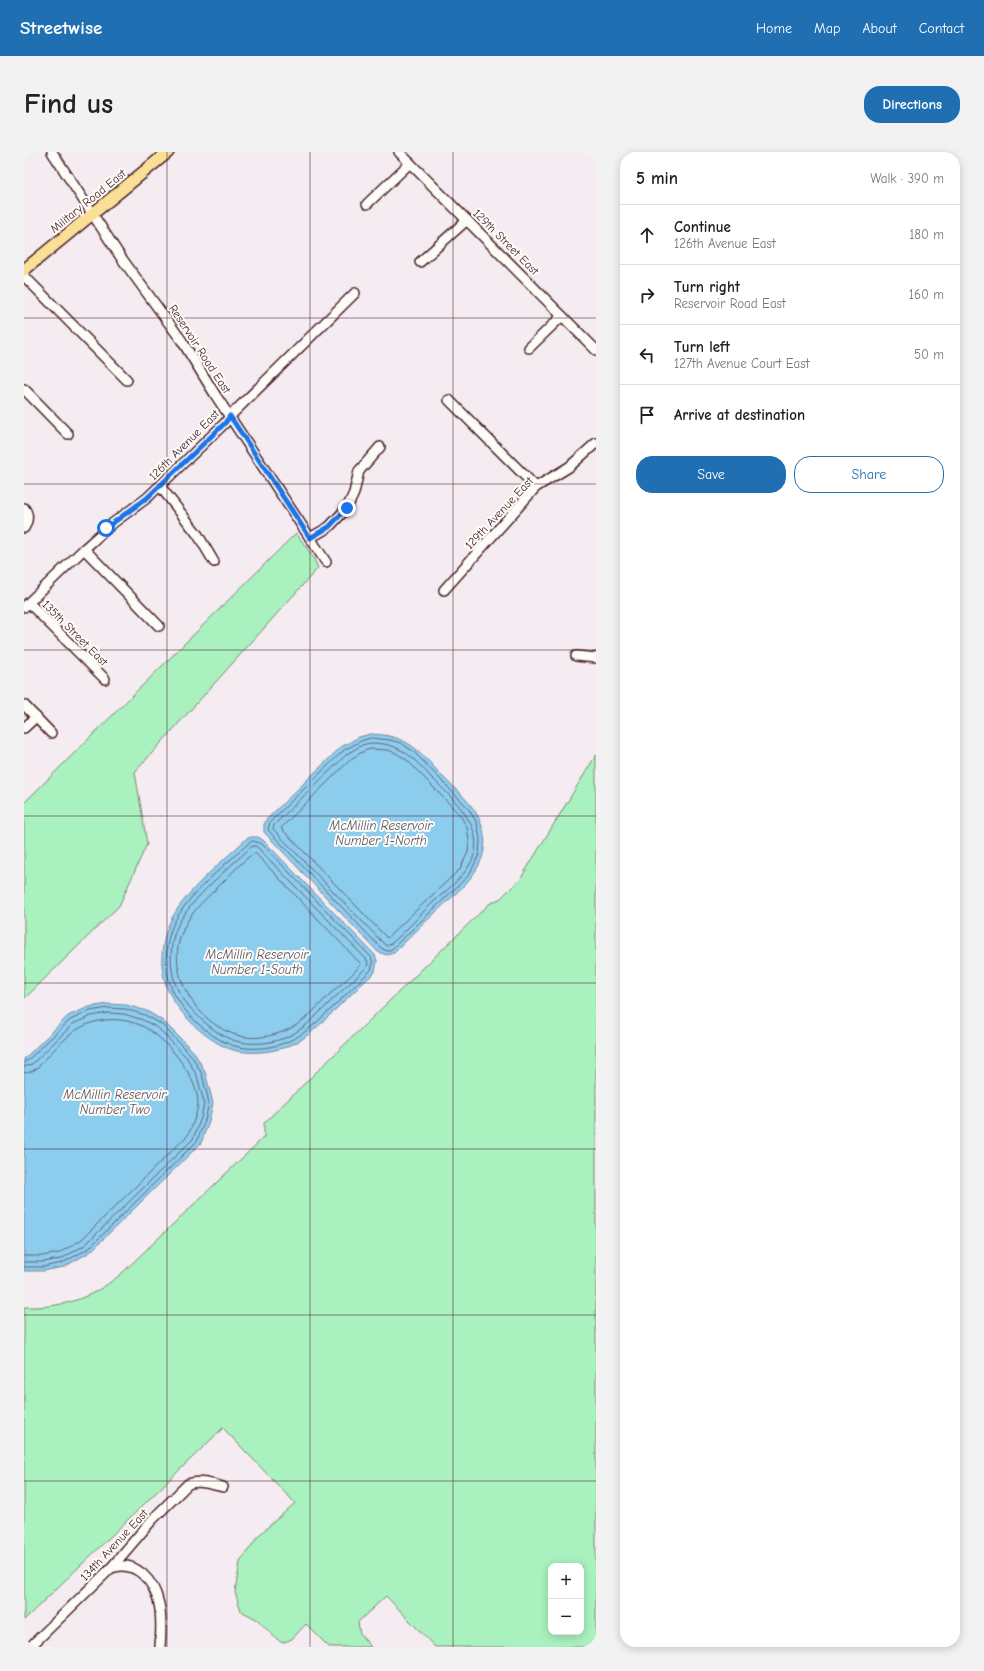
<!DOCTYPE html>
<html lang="en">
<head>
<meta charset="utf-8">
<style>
  :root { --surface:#fff; --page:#f2f2f2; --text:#222; --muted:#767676; --line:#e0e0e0; --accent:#1f6fb2 }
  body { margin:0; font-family:"Comic Neue",sans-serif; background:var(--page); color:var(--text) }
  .controls { position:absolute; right:12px; bottom:12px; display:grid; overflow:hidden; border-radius:8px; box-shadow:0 2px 10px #0003 }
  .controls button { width:36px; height:36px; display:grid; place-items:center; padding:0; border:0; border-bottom:1px solid var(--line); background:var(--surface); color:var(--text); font:20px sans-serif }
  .stop { position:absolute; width:12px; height:12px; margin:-9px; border:3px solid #1a73e8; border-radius:50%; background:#fff }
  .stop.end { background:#1a73e8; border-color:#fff; box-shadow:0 1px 4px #0008 }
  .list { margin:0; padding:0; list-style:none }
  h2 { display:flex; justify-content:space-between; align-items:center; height:52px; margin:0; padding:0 16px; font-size:17px }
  h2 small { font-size:13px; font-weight:400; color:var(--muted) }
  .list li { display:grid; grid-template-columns:26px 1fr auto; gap:12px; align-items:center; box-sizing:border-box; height:60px; padding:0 16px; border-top:1px solid var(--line) }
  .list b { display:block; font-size:15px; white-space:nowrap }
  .list p { margin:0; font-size:13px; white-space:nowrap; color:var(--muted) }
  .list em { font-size:13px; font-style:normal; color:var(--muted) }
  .actions { display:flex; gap:8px; padding:12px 16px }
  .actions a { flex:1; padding:9px 0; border:1px solid var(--accent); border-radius:16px; text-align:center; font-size:14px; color:var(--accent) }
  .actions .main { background:var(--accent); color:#fff }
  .icon { flex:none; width:22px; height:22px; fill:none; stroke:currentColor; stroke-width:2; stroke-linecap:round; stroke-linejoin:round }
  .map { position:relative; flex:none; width:572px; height:1495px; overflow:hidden; border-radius:16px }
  header { display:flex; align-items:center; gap:24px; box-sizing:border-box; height:56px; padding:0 20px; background:var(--accent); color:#fff }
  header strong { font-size:19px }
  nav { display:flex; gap:22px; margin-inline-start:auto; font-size:14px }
  .intro { display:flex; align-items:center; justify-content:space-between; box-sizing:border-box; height:96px; padding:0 24px }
  h1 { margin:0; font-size:28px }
  .button { padding:10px 18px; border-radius:16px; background:var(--accent); color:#fff; font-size:14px; font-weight:700 }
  main { display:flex; gap:24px; padding:0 24px }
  aside { flex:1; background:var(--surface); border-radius:16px; box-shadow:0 2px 10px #0003 }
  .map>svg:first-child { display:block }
</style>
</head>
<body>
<header>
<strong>Streetwise</strong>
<nav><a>Home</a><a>Map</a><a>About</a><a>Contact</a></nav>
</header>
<div class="intro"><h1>Find us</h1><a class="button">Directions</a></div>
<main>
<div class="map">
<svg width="572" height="1495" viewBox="0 0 572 1495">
  <rect width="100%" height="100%" fill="#f4ecf1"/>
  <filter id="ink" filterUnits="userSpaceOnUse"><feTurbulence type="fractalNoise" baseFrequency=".025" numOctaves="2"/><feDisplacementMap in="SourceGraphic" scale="8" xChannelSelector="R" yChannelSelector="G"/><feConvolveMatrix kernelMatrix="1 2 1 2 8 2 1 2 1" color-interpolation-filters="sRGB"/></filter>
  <g filter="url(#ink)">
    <!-- green -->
    <g fill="#a9f1be" stroke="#7a8874" fill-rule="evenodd">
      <path d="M272 381 289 405 294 416 111 620 123 692 95 754 0 847V651Z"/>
      <path d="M572 603V1495H411L362 1444 334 1470 336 1482 347 1495H305L282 1472 268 1487 258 1491 248 1483 234 1468 217 1459 211 1440 216 1410 235 1383 271 1351 199 1276 0 1468V1155C38 1156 66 1147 96 1123L240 985V971L465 752 477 746 497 726ZM527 1414H557V1480H527Z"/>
    </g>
    <!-- water -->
    <g fill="#8ccced" stroke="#72879f">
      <path d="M346 582C385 583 395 599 419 625 432 638 449 651 456 669 473 709 440 734 414 758 399 772 385 786 370 801L363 803 354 800 240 680V673L242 668 317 595 335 585Z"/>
      <path d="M227 685H234L239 688 351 803 353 809 351 820C337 833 323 846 309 860 296 872 284 886 267 893 251 900 230 902 213 899 186 893 151 860 142 833 136 817 137 797 142 780 152 746 197 711 222 687Z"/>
      <path d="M84 852 102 853 123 859 139 869 170 900 181 920 189 951 185 969 177 991 66 1100 40 1115 19 1119H0V907L44 864 65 855Z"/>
    </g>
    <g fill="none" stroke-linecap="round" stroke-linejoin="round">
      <!-- shore -->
      <g stroke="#646479" stroke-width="1">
        <path d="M347 586 366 588 377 591 390 600 444 656 453 671 456 687 455 703 445 723 368 797 363 799 357 796 244 678 246 670 320 598 337 589Z"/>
        <path d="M347 591C377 591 388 605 408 626 433 651 471 683 440 721 430 733 417 743 405 754 396 763 372 790 363 794L360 792 249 677 250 673 323 602 338 593Z"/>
        <path d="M348 597 364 598 372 601 383 608 436 663 443 675 445 688 444 700 436 717 363 786 257 676 327 607 340 599Z"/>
        <path d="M228 689 237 691 347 805 349 811 347 818C334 831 321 843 308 856 295 868 282 882 265 889 250 896 231 898 215 895 188 890 154 857 146 832 141 816 141 797 146 781 155 749 200 714 225 691Z"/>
        <path d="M232 694 343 808 344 811 343 815C330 828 316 840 303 853 291 865 279 878 263 885 249 891 231 893 216 890 191 885 159 854 151 831 146 815 146 798 150 783 159 752 204 717 227 695Z"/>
        <path d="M231 701 337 812C330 822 317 832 307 841 293 855 279 872 261 879 248 884 230 888 216 884 175 874 142 824 157 783 164 763 178 750 193 736 203 727 220 706 231 701Z"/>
        <path d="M0 910 4 908 46 868 66 859 84 856 101 857 121 863 137 872 167 903 178 922 185 951 181 968 173 989 64 1097 38 1111 19 1115H0"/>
        <path d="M0 915 8 912 49 872 67 864 84 861 100 862 119 868 134 876 163 906 173 924 180 951 177 966 169 987 61 1093 37 1107 18 1110H0"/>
        <path d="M0 921 6 920 12 917C29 900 47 875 71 870 86 866 101 867 116 873 140 883 174 924 174 951 173 962 168 974 164 983L57 1088 35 1101 18 1104H0"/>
      </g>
      <defs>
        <g id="minor">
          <path d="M28 0 96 104 158 189 192 244 302 410"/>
          <path d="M375 0 572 198"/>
          <path d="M343 52 386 11"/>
          <path d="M396 110 443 68"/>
          <path d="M0 124 103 228"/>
          <path d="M505 196 538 164"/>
          <path d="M0 237 44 282"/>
          <path d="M425 248 512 335"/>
          <path d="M136 334 174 383 190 410"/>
          <path d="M0 356C5 362 4 369 0 376"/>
          <path d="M286 386 305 375 323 356 330 341 335 319 356 295"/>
          <path d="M60 397 135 474"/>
          <path d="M420 438 512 335 545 315 572 291"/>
          <path d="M5 451 81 527"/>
          <path d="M0 455 60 397 89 371 123 346 201 271 206 264 331 141"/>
          <path d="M552 504 572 506"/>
          <path d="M0 553 27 581"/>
          <path d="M0 576 12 565"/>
          <path d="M87 1416C112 1407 130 1429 135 1452 138 1466 137 1481 136 1495"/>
          <path d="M6 1495 87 1416 128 1368 164 1332C176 1328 188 1332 199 1335"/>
        </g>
        <path id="major" d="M0 118 144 0"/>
      </defs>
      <!-- minor casing -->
      <use href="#minor" stroke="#4a1f2b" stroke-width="12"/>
      <!-- major casing -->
      <use href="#major" stroke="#4a1f2b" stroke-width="14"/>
      <!-- minor -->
      <use href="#minor" stroke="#fdfcf7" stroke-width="9"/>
      <!-- major -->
      <use href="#major" stroke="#f9e096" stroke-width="11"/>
    </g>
  </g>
  <g fill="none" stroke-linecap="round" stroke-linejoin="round" filter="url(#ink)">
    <!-- route -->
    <path stroke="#1a73e8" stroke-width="5" d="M82 376 123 346 201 271 206 264 286 386 305 375 323 356"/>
  </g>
  <!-- grid -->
  <path fill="none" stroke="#4a1f2b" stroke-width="1" stroke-opacity="0.55" d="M143 0V1495M286 0V1495M429 0V1495M0 166H572M0 332H572M0 498H572M0 664H572M0 831H572M0 997H572M0 1163H572M0 1329H572"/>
  <g text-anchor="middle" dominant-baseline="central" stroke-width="4" stroke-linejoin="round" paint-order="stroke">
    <!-- street labels -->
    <g font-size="12" fill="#4a1f2b" stroke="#fdfcf7">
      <text transform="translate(64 49) rotate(-39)">Military Road East</text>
      <text transform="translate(482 90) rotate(45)">129th Street East</text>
      <text transform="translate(176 197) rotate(57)">Reservoir Road East</text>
      <text transform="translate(160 293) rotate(-45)">126th Avenue East</text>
      <text transform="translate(475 361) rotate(-47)">129th Avenue East</text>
      <text transform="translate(51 481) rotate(45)">135th Street East</text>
      <text transform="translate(90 1393) rotate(-47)">134th Avenue East</text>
    </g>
    <!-- water labels -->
    <g font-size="13" font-style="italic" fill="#5e5365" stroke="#fdfcf7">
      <text x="357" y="673">McMillin Reservoir<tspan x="357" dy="15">Number 1-North</tspan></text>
      <text x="233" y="802">McMillin Reservoir<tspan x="233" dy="15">Number 1-South</tspan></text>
      <text x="91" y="942">McMillin Reservoir<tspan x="91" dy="15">Number Two</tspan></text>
    </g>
  </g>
</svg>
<div class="controls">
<button>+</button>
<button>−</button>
</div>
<div class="stop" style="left:82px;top:376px"></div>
<div class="stop end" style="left:323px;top:356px"></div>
</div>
<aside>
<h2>5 min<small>Walk · 390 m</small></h2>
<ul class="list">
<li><svg class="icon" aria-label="ahead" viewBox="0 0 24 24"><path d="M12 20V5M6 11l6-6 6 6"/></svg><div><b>Continue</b><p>126th Avenue East</p></div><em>180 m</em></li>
<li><svg class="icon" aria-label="right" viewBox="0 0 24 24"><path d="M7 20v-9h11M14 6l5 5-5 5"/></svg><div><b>Turn right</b><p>Reservoir Road East</p></div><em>160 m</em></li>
<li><svg class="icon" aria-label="left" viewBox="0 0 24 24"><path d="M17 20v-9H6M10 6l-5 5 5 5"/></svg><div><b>Turn left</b><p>127th Avenue Court East</p></div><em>50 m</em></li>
<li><svg class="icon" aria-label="arrive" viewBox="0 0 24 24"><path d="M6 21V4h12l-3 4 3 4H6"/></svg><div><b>Arrive at destination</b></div></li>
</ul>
<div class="actions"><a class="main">Save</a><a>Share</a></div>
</aside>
</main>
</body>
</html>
